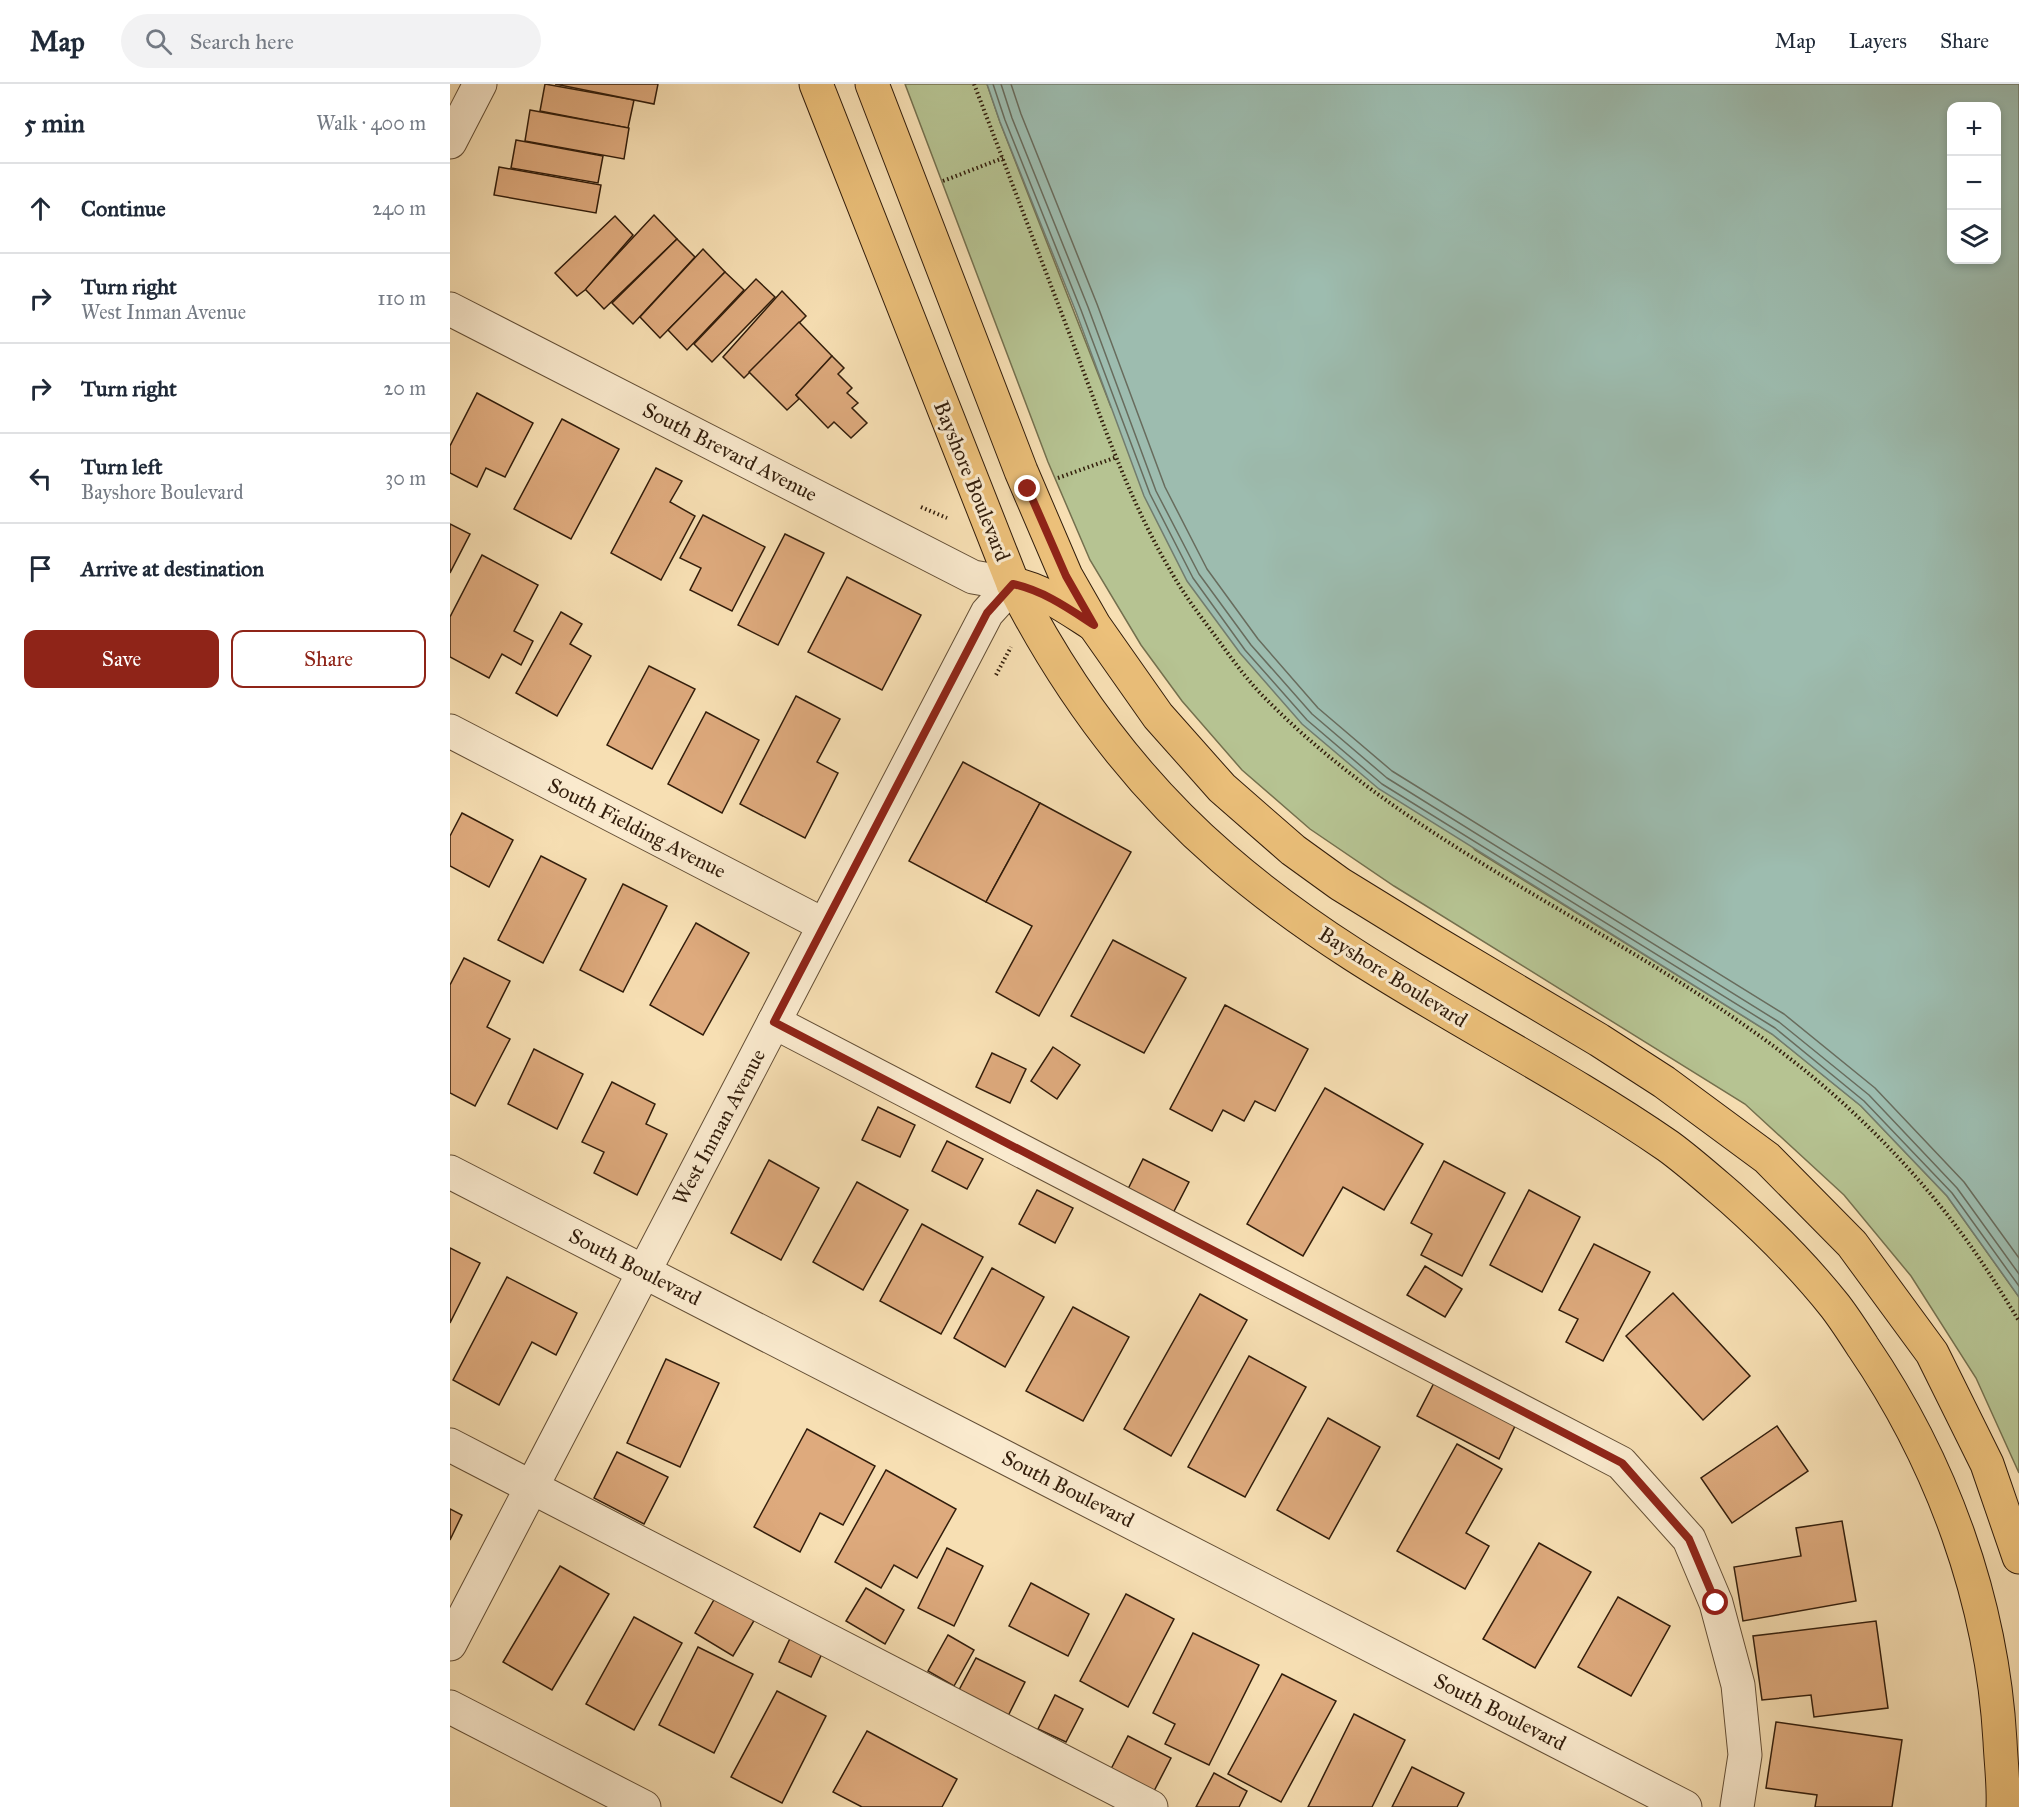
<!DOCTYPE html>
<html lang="en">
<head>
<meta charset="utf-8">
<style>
  :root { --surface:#fff; --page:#f2f2f3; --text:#1f2937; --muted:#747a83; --line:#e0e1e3; --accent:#8f2418 }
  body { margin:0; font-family:"IM FELL Great Primer",serif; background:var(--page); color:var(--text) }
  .controls { position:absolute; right:18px; top:18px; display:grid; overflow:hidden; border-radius:12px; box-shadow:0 3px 9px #0003 }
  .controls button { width:54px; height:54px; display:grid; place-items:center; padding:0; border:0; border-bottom:2px solid var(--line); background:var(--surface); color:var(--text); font:30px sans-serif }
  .stop { position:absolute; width:18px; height:18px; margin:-14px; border:4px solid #8f2418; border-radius:50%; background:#fff }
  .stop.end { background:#8f2418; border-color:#fff; box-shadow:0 2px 6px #0008 }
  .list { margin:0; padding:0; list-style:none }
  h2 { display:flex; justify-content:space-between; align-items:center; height:78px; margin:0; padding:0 24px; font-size:26px }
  h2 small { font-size:20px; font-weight:400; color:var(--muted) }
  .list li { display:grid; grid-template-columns:39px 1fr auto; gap:18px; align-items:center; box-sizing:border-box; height:90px; padding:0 24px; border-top:2px solid var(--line) }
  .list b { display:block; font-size:22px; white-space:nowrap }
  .list p { margin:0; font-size:20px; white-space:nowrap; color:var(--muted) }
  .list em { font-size:20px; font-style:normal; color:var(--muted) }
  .actions { display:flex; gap:12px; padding:18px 24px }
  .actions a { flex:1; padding:14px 0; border:2px solid var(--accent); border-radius:12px; text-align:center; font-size:21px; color:var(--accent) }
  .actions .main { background:var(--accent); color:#fff }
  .icon { flex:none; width:33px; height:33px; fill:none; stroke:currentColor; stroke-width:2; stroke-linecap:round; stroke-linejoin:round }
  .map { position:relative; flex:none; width:1569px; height:1723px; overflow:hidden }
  header { display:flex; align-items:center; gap:36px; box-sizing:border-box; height:84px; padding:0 30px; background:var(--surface); border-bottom:2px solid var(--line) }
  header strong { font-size:28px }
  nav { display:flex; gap:33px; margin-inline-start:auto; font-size:21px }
  .search { width:420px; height:54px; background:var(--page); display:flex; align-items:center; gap:15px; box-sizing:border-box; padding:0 21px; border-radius:33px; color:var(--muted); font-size:22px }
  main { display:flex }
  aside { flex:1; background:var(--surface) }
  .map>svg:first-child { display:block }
</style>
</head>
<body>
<header>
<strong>Map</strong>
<div class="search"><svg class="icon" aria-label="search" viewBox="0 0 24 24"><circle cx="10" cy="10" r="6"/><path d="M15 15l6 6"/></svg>Search here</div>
<nav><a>Map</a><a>Layers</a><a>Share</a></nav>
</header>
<main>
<aside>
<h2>5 min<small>Walk · 400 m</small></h2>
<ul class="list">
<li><svg class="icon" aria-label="ahead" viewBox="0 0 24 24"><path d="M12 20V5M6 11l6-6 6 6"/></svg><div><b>Continue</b></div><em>240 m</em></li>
<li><svg class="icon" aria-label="right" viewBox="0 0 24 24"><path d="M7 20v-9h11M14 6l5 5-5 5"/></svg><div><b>Turn right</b><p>West Inman Avenue</p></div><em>110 m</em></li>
<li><svg class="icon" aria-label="right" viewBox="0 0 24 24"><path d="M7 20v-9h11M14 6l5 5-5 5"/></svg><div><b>Turn right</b></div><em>20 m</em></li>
<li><svg class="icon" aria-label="left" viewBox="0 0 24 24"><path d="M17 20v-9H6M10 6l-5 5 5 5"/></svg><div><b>Turn left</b><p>Bayshore Boulevard</p></div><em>30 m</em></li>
<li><svg class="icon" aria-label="arrive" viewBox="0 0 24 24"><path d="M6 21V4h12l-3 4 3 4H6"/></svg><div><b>Arrive at destination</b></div></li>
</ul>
<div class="actions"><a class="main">Save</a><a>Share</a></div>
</aside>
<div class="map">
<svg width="1569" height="1723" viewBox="0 0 1569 1723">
  <rect width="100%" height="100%" fill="#f7dfb3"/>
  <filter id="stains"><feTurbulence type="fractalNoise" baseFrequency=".00333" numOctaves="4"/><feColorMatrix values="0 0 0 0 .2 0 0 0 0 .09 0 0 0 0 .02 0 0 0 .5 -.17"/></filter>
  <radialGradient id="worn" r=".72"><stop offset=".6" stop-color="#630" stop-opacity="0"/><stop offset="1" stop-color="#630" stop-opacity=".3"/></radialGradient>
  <!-- green -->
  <path fill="#b6c392" stroke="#74704e" stroke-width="1.5" d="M455 0H537L550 38 661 323 1025 766 1322 950 1411 1022 1497 1112 1569 1213V1389L1526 1294 1461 1192 1394 1111 1295 1020 944 802 860 745 792 686 732 617 691 561 640 476 598 378Z"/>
  <!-- water -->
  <path fill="#9dbcaf" stroke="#727c6d" stroke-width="1.5" fill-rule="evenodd" d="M537 0H1569V1213L1497 1112 1411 1022 1322 950 929 705 852 640 790 569 737 497 694 412 626 228 550 38ZM1502 22H1546V176H1502Z"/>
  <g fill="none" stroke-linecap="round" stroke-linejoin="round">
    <!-- shore -->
    <g stroke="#686c5d" stroke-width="1.5">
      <path d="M543 0 555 36 631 226 700 410 743 494 795 566 857 636 932 700 1325 944 1414 1017 1502 1109 1569 1202"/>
      <path d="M551 0 562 34 638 223 706 407 749 490 801 561 862 630 937 694 1329 938 1419 1011 1507 1104 1569 1190"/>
      <path d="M561 0 571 30 647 220 715 403 757 485 808 555 868 624 942 687 1334 930 1425 1004 1514 1098 1569 1174"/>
    </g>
  </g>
  <!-- building -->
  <g fill="#deaa7d" stroke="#321d0b" stroke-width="1.5">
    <path d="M95 0 184 16 178 44 90 27Z"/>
    <path d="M105 0H208L204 20Z"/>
    <path d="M80 26 179 44 174 75 75 57Z"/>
    <path d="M66 56 153 72 148 99 61 84Z"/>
    <path d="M49 83 151 101 146 129 44 111Z"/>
    <path d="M204 131 227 155 154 225 135 205Z"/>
    <path d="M165 132 183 151 135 206 127 212 105 189Z"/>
    <path d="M227 155 245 173 183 240 162 219Z"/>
    <path d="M253 165 275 188 210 254 190 233Z"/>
    <path d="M275 188 294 206 237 266 218 246Z"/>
    <path d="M306 195 325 213 262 278 244 260Z"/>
    <path d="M332 207 356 232 294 294 273 273Z"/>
    <path d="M349 238 382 272 346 311 349 315 337 326 299 288Z"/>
    <path d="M382 272 394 284 388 290 402 304 397 309 408 319 402 324 417 339 401 354 384 338 378 344 346 311Z"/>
    <path d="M27 309 83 339 55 393 36 384 27 403 0 389V362Z"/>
    <path d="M112 335 169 365 121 455 64 425Z"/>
    <path d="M206 384 232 397 220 418 245 432 211 496 161 469Z"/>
    <path d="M253 431 315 463 282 527 240 506 251 484 230 474Z"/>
    <path d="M0 440 20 450 0 489Z"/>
    <path d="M335 450 374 469 328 561 288 541Z"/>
    <path d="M32 471 88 501 64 547 83 557 71 581 52 570 39 594 0 573V533Z"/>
    <path d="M397 493 471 531 432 606 358 568Z"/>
    <path d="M111 528 132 540 120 560 141 572 107 632 66 609Z"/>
    <path d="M199 582 245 605 202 685 157 661Z"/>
    <path d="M346 612 390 635 367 678 388 689 355 754 290 720Z"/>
    <path d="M256 628 309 656 272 729 218 700Z"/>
    <path d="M513 678 590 719 536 818 459 777Z"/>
    <path d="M590 719 681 768 589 932 546 908 582 842 536 818Z"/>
    <path d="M12 729 63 756 39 803 0 782V752Z"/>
    <path d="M91 772 136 795 93 879 48 856Z"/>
    <path d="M173 800 217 822 173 908 130 886Z"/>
    <path d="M246 839 299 869 253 951 200 921Z"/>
    <path d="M663 856 736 894 694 969 621 932Z"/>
    <path d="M14 874 60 897 37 943 60 955 25 1022 0 1009V901Z"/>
    <path d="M775 921 858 965 825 1027 805 1017 794 1037 773 1026 762 1047 720 1025Z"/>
    <path d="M603 963 630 981 607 1015 581 997Z"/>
    <path d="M84 965 133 990 107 1045 58 1020Z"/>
    <path d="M542 969 576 985 560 1019 526 1003Z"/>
    <path d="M162 998 205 1020 196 1040 217 1050 187 1111 144 1089 154 1068 132 1058Z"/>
    <path d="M875 1004 973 1060 934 1126 893 1103 853 1172 797 1140Z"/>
    <path d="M428 1023 465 1041 450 1073 412 1056Z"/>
    <path d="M497 1057 533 1075 517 1105 482 1087Z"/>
    <path d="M693 1075 739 1098 721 1133 676 1109Z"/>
    <path d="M319 1076 369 1104 331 1176 281 1149Z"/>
    <path d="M994 1077 1055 1109 1012 1192 971 1171 982 1150 961 1139Z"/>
    <path d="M407 1098 458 1126 413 1206 363 1178Z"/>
    <path d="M587 1106 623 1124 605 1159 569 1140Z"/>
    <path d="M1079 1106 1130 1133 1092 1208 1040 1181Z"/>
    <path d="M472 1140 533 1173 491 1250 430 1217Z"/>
    <path d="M1144 1160 1200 1188 1153 1277 1116 1258 1128 1235 1109 1226Z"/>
    <path d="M0 1164 30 1179 0 1239Z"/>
    <path d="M975 1182 1012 1205 995 1233 957 1211Z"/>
    <path d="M542 1184 594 1213 555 1283 504 1254Z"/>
    <path d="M57 1193 127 1229 106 1271 82 1258 49 1321 3 1296Z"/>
    <path d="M1223 1209 1300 1292 1253 1336 1176 1252Z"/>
    <path d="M750 1210 797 1236 721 1372 674 1345Z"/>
    <path d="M623 1223 679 1253 633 1337 576 1307Z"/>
    <path d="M799 1272 856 1303 795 1413 738 1383Z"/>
    <path d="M216 1275 269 1299 230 1383 177 1359Z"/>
    <path d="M986 1295 1067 1338 1049 1375 967 1332Z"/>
    <path d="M878 1334 930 1363 879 1455 827 1426Z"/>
    <path d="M1327 1342 1358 1387 1282 1439 1251 1394Z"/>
    <path d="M357 1345 425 1382 393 1441 370 1429 350 1468 304 1443Z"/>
    <path d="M1007 1360 1052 1385 1016 1449 1039 1462 1015 1505 947 1467Z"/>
    <path d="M167 1368 218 1393 194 1440 144 1414Z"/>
    <path d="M436 1386 506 1425 467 1494 444 1481 431 1504 385 1478Z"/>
    <path d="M0 1425 12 1431 0 1456Z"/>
    <path d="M1392 1437 1406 1517 1293 1537 1284 1483 1351 1472 1346 1444Z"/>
    <path d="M1089 1459 1141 1488 1085 1584 1033 1555Z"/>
    <path d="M497 1464 533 1482 504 1542 468 1524Z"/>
    <path d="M110 1482 159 1510 102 1606 53 1578Z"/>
    <path d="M581 1499 639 1530 618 1572 559 1542Z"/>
    <path d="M416 1504 454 1526 435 1560 396 1537Z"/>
    <path d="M269 1507 308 1530 283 1572 245 1549Z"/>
    <path d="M676 1510 724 1535 678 1623 630 1597Z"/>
    <path d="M1168 1513 1220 1542 1181 1612 1128 1583Z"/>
    <path d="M184 1533 232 1559 184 1646 136 1620Z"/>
    <path d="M1426 1537 1438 1624 1364 1633 1361 1611 1312 1616 1303 1552Z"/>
    <path d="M344 1546 376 1561 361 1593 329 1578Z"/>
    <path d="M743 1549 809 1581 759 1681 715 1660 725 1640 703 1629Z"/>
    <path d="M498 1551 524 1566 504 1602 478 1587Z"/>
    <path d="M248 1563 303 1590 264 1669 209 1641Z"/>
    <path d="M526 1574 575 1598 558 1632 509 1606Z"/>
    <path d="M832 1590 886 1617 831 1718 778 1690Z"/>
    <path d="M327 1607 376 1632 332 1719 281 1693Z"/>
    <path d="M605 1611 633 1625 616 1658 588 1645Z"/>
    <path d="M904 1630 955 1656 922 1723H858Z"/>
    <path d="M1326 1638 1452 1656 1442 1723H1365L1367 1711 1316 1704Z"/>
    <path d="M417 1647 507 1695 492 1723H412L383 1708Z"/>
    <path d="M678 1652 721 1674 703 1709 660 1687Z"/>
    <path d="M962 1683 1014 1709 1007 1723H942Z"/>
    <path d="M764 1689 797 1707 789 1723H746Z"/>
  </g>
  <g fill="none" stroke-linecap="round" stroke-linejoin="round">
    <defs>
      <g id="minor">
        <path d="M0 58 30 0"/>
        <path d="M0 225 523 493 563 500"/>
        <path d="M0 647 374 841"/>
        <path d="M324 938 1171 1379 1239 1455 1266 1519 1288 1601 1295 1671 1287 1723"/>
        <path d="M0 1088 1235 1723"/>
        <path d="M0 1361 701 1723"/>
        <path d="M0 1560 537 529 563 500"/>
        <path d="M0 1623 194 1723"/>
      </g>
      <g id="major">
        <path d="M366 0 563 500C616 604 685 698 773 774 907 891 1073 962 1218 1062 1240 1078 1261 1097 1282 1115 1319 1148 1354 1183 1385 1222 1395 1235 1404 1249 1413 1263 1492 1379 1542 1516 1550 1657 1551 1679 1554 1701 1553 1723"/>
        <path d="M422 0 571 387 616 492 644 541 708 632 772 704 843 766 890 800 981 856 1149 956 1214 998 1317 1074 1402 1160 1482 1269 1537 1380 1569 1473"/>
        <path d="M563 500C592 506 616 523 641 539"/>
      </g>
    </defs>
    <!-- minor casing -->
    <use href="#minor" stroke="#634e35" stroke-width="35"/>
    <!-- major casing -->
    <use href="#major" stroke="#321d0b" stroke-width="35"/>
    <!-- path -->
    <g stroke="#321d0b" stroke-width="4" stroke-dasharray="1.5 3" stroke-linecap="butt">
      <path d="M524 0C557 86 590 173 623 259 652 337 680 419 723 491 735 512 751 533 766 553 782 575 799 599 819 618 958 758 1145 834 1304 948 1381 1002 1453 1071 1509 1146 1531 1175 1550 1206 1569 1237"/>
      <path d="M493 97 553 74"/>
      <path d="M608 394 667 373"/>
      <path d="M471 423 497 434"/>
      <path d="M546 591 561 563"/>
    </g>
    <!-- minor -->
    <use href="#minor" stroke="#faeace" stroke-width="33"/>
    <!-- major -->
    <use href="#major" stroke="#ecc07a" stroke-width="33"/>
  </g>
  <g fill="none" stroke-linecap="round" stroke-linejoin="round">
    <!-- route -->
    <path stroke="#8f2418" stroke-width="8" d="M578 405 616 492 644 541C618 524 594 507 563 500L537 529 324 938 1172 1379 1239 1455 1266 1519"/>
  </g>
  <g text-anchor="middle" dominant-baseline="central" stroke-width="6" stroke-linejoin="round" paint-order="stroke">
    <!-- street labels -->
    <g font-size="21" fill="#321d0b" stroke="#faeace">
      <text transform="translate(280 368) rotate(27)">South Brevard Avenue</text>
      <text transform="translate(522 397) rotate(68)">Bayshore Boulevard</text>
      <text transform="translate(187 744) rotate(27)">South Fielding Avenue</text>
      <text transform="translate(943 893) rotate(32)">Bayshore Boulevard</text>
      <text transform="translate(269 1043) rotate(-62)">West Inman Avenue</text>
      <text transform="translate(185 1183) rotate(27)">South Boulevard</text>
      <text transform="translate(618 1405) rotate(27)">South Boulevard</text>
      <text transform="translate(1050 1628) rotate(27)">South Boulevard</text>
    </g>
  </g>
  <rect width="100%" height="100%" filter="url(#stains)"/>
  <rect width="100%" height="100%" fill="url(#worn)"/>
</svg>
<div class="controls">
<button>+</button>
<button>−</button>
<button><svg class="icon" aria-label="layers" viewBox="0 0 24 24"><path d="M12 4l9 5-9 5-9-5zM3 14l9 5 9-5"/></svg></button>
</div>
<div class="stop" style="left:1266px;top:1519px"></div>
<div class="stop end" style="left:578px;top:405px"></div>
</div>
</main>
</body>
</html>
